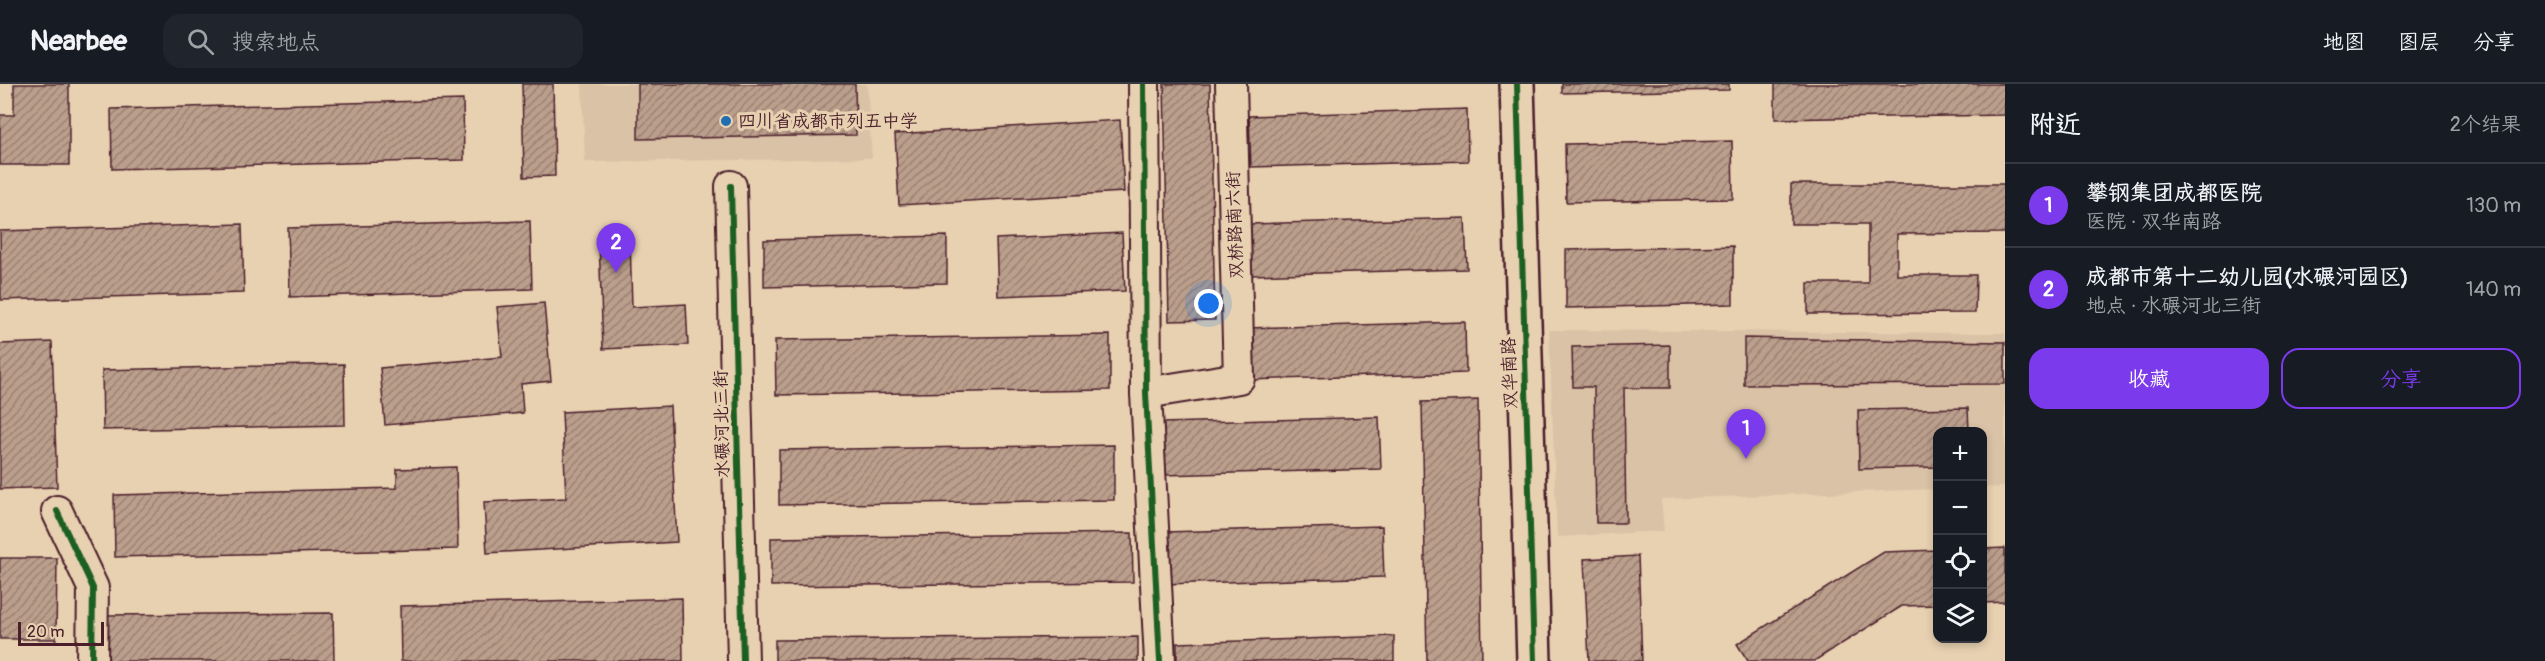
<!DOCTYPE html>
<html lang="zh">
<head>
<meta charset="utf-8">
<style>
  :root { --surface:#171b24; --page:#20242c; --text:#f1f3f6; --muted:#9ea1a6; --line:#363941; --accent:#7c3aed }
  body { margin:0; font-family:Pangolin,"LXGW WenKai TC",sans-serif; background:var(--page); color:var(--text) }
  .controls { position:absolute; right:18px; bottom:18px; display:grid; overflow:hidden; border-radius:12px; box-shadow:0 3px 9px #0003 }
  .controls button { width:54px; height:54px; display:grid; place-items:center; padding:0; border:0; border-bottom:2px solid var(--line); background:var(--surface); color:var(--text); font:30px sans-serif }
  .scale { position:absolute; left:18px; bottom:15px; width:86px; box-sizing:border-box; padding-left:6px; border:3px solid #4a1f2b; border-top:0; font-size:16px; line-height:21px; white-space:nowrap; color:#4a1f2b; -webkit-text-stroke:4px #e8d1b1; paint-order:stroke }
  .you { position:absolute; left:1209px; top:220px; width:21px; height:21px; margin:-15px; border:4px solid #fff; border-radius:50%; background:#1a73e8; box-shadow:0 0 0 9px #1a73e833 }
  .badge { display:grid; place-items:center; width:39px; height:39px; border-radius:50%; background:var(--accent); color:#fff; font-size:20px; font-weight:700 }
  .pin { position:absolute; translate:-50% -50px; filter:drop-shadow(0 2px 3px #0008) }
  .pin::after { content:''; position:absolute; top:32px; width:21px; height:18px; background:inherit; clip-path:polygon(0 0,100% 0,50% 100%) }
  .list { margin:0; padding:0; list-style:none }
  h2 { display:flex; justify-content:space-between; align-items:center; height:78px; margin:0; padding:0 24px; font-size:26px }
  h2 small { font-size:20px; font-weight:400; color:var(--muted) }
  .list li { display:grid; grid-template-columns:39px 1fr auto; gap:18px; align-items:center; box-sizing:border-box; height:84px; padding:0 24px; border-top:2px solid var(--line) }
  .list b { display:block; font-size:22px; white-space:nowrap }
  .list p { margin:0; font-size:20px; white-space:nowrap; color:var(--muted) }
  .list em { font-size:20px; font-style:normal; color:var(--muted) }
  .actions { display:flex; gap:12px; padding:18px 24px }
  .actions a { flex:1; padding:14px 0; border:2px solid var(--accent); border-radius:18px; text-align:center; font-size:21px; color:var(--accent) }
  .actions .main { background:var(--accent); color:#fff }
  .icon { flex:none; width:33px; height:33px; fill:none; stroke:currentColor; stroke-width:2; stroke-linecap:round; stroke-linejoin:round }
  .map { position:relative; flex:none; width:2005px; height:577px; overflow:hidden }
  header { display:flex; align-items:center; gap:36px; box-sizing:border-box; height:84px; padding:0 30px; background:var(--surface); border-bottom:2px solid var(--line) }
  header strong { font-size:28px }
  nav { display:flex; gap:33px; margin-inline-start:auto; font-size:21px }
  .search { width:420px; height:54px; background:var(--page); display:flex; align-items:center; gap:15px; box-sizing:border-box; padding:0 21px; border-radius:18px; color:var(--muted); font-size:22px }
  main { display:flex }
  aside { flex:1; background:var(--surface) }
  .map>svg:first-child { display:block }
</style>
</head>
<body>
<header>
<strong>Nearbee</strong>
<div class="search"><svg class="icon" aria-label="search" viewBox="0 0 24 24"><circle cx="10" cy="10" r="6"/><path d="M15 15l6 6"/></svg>搜索地点</div>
<nav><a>地图</a><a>图层</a><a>分享</a></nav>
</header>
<main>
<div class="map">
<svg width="2005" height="577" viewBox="0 0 2005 577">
  <defs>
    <pattern id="building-hatch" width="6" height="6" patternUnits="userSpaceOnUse" patternTransform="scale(1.5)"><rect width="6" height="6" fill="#bb9f8c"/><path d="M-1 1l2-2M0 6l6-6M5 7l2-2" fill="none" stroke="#9a8173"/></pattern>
  </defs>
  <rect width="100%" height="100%" fill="#e8d1b1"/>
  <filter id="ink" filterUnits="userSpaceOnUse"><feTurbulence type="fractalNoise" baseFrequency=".0167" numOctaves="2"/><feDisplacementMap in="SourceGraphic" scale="12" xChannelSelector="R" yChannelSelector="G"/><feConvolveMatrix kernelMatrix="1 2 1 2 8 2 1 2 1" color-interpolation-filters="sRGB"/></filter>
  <g filter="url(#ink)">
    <!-- built -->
    <g fill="#dac2a6">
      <path d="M582 0H867L872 74 585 78Z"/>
      <path d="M1549 246 2005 249V403L1983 404 1982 348H1938L1937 405 1661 415 1664 447 1557 453Z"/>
    </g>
    <!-- building -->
    <g fill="url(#building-hatch)" stroke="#4a1f2b" stroke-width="1.5">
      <path d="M14 0H69V81H0V31H14Z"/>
      <path d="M522 0H553L555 92 524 93Z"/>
      <path d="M638 0H855L856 51 638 55Z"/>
      <path d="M1164 0H1210L1215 236 1169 237Z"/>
      <path d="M1562 0H1729V6L1562 9Z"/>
      <path d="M1775 0H2005V31L1775 35Z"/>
      <path d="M463 16 464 76 112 85 111 25Z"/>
      <path d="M1467 25 1468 77 1251 83 1249 32Z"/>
      <path d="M1120 36 1124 108 899 121 895 50Z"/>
      <path d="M1732 57 1733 115 1566 118 1565 60Z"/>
      <path d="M1791 100H2005V149L1897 150V191H1976L1975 229 1808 230V199H1868V140H1791Z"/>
      <path d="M1465 134 1467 185 1249 191 1248 140Z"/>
      <path d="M530 137 532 205 290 213 288 144Z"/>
      <path d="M242 140 244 209 1 216 0 147Z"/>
      <path d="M1122 149 1125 207 998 212 996 155Z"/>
      <path d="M947 152V199L764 203V156Z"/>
      <path d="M630 156 632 223 686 220 688 261 603 265 599 157Z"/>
      <path d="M1733 162V220L1566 224V166Z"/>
      <path d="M544 219 551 297 521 300 523 329 385 341 380 284 502 273 497 223Z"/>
      <path d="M1465 238 1466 289 1249 296 1247 244Z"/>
      <path d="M1110 251V306L776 311 775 256Z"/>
      <path d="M1744 254 2005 258V300L1744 301Z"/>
      <path d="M52 258 57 403 0 405V260Z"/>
      <path d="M1670 261V304H1624L1626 439H1596L1594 303H1573L1572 263Z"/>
      <path d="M344 280 345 341 103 346 102 286Z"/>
      <path d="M1478 316 1482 577H1427L1422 318Z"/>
      <path d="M670 322 677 458 487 469 484 418 566 414 562 328Z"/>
      <path d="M1968 324 1969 348H1938V383L1859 385 1858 326Z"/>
      <path d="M1379 333 1381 385 1163 391 1162 339Z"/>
      <path d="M1114 361V416L779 421V366Z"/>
      <path d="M456 383 458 465 115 473 114 411 397 404V385Z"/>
      <path d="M1382 442 1384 493 1166 500 1165 448Z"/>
      <path d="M1132 449 1133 498 771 502V454Z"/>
      <path d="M2005 464V518L1982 519V465Z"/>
      <path d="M1938 466V521L1902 522 1814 577H1748L1737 560 1884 468Z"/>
      <path d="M1638 472 1642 577H1589L1584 475Z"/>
      <path d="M0 474H57L56 555H0Z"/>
      <path d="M682 514 683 577H401L400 522Z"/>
      <path d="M333 529 334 577H108V531Z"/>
      <path d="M1394 552V577H1177V559Z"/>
      <path d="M1138 553V577H775V556Z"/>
    </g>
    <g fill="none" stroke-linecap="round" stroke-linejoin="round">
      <defs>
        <g id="minor">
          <path d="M1144 0 1146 309 1160 577"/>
          <path d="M731 102 743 577"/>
          <path d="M1146 309 1239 294 1231 0"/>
          <path d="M57 427 93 504 92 577"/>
        </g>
        <path id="tertiary" d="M1517 0 1534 577"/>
      </defs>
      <!-- minor casing -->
      <use href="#minor" stroke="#4a1f2b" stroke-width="34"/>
      <!-- tertiary casing -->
      <use href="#tertiary" stroke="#4a1f2b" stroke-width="38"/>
      <!-- minor -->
      <use href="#minor" stroke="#e8d1b1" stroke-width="30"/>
      <!-- tertiary -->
      <use href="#tertiary" stroke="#e8d1b1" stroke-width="33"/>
      <defs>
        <g id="cycleway">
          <path d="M1144 0 1146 309 1160 577"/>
          <path d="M1517 0 1534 577"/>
          <path d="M731 102 743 577"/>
          <path d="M57 427 93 504 92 577"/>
        </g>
      </defs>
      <!-- cycleway casing -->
      <use href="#cycleway" stroke="#e8d1b1" stroke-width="10"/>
      <!-- cycleway -->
      <use href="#cycleway" stroke="#1b5e20" stroke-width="6"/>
    </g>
  </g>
  <!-- markers -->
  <circle fill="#1f6fb2" stroke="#e8d1b1" stroke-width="2" cx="726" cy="37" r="6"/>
  <g text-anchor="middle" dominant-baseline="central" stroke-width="6" stroke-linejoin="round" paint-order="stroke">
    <!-- poi labels -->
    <g font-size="18" fill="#4a1f2b" stroke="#e8d1b1" text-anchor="start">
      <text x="738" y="37">四川省成都市列五中学</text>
    </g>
    <!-- street labels -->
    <g font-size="18" fill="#4a1f2b" stroke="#e8d1b1">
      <text transform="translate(1235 141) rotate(-92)">双桥路南六街</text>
      <text transform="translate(1510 289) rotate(-92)">双华南路</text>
      <text transform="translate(722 340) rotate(-91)">水碾河北三街</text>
    </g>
  </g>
</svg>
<div class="controls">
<button>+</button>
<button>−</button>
<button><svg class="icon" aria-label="locate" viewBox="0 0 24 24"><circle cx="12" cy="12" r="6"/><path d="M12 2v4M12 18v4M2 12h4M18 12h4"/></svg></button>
<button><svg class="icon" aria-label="layers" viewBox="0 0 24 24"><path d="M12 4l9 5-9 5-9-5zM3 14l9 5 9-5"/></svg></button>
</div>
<div class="scale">20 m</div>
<div class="you"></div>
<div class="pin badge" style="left:1746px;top:375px">1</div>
<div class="pin badge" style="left:616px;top:189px">2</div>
</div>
<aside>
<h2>附近<small>2个结果</small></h2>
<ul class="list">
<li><span class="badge">1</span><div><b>攀钢集团成都医院</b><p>医院 · 双华南路</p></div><em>130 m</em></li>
<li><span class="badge">2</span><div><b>成都市第十二幼儿园(水碾河园区)</b><p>地点 · 水碾河北三街</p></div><em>140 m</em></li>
</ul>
<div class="actions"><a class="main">收藏</a><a>分享</a></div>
</aside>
</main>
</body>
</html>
